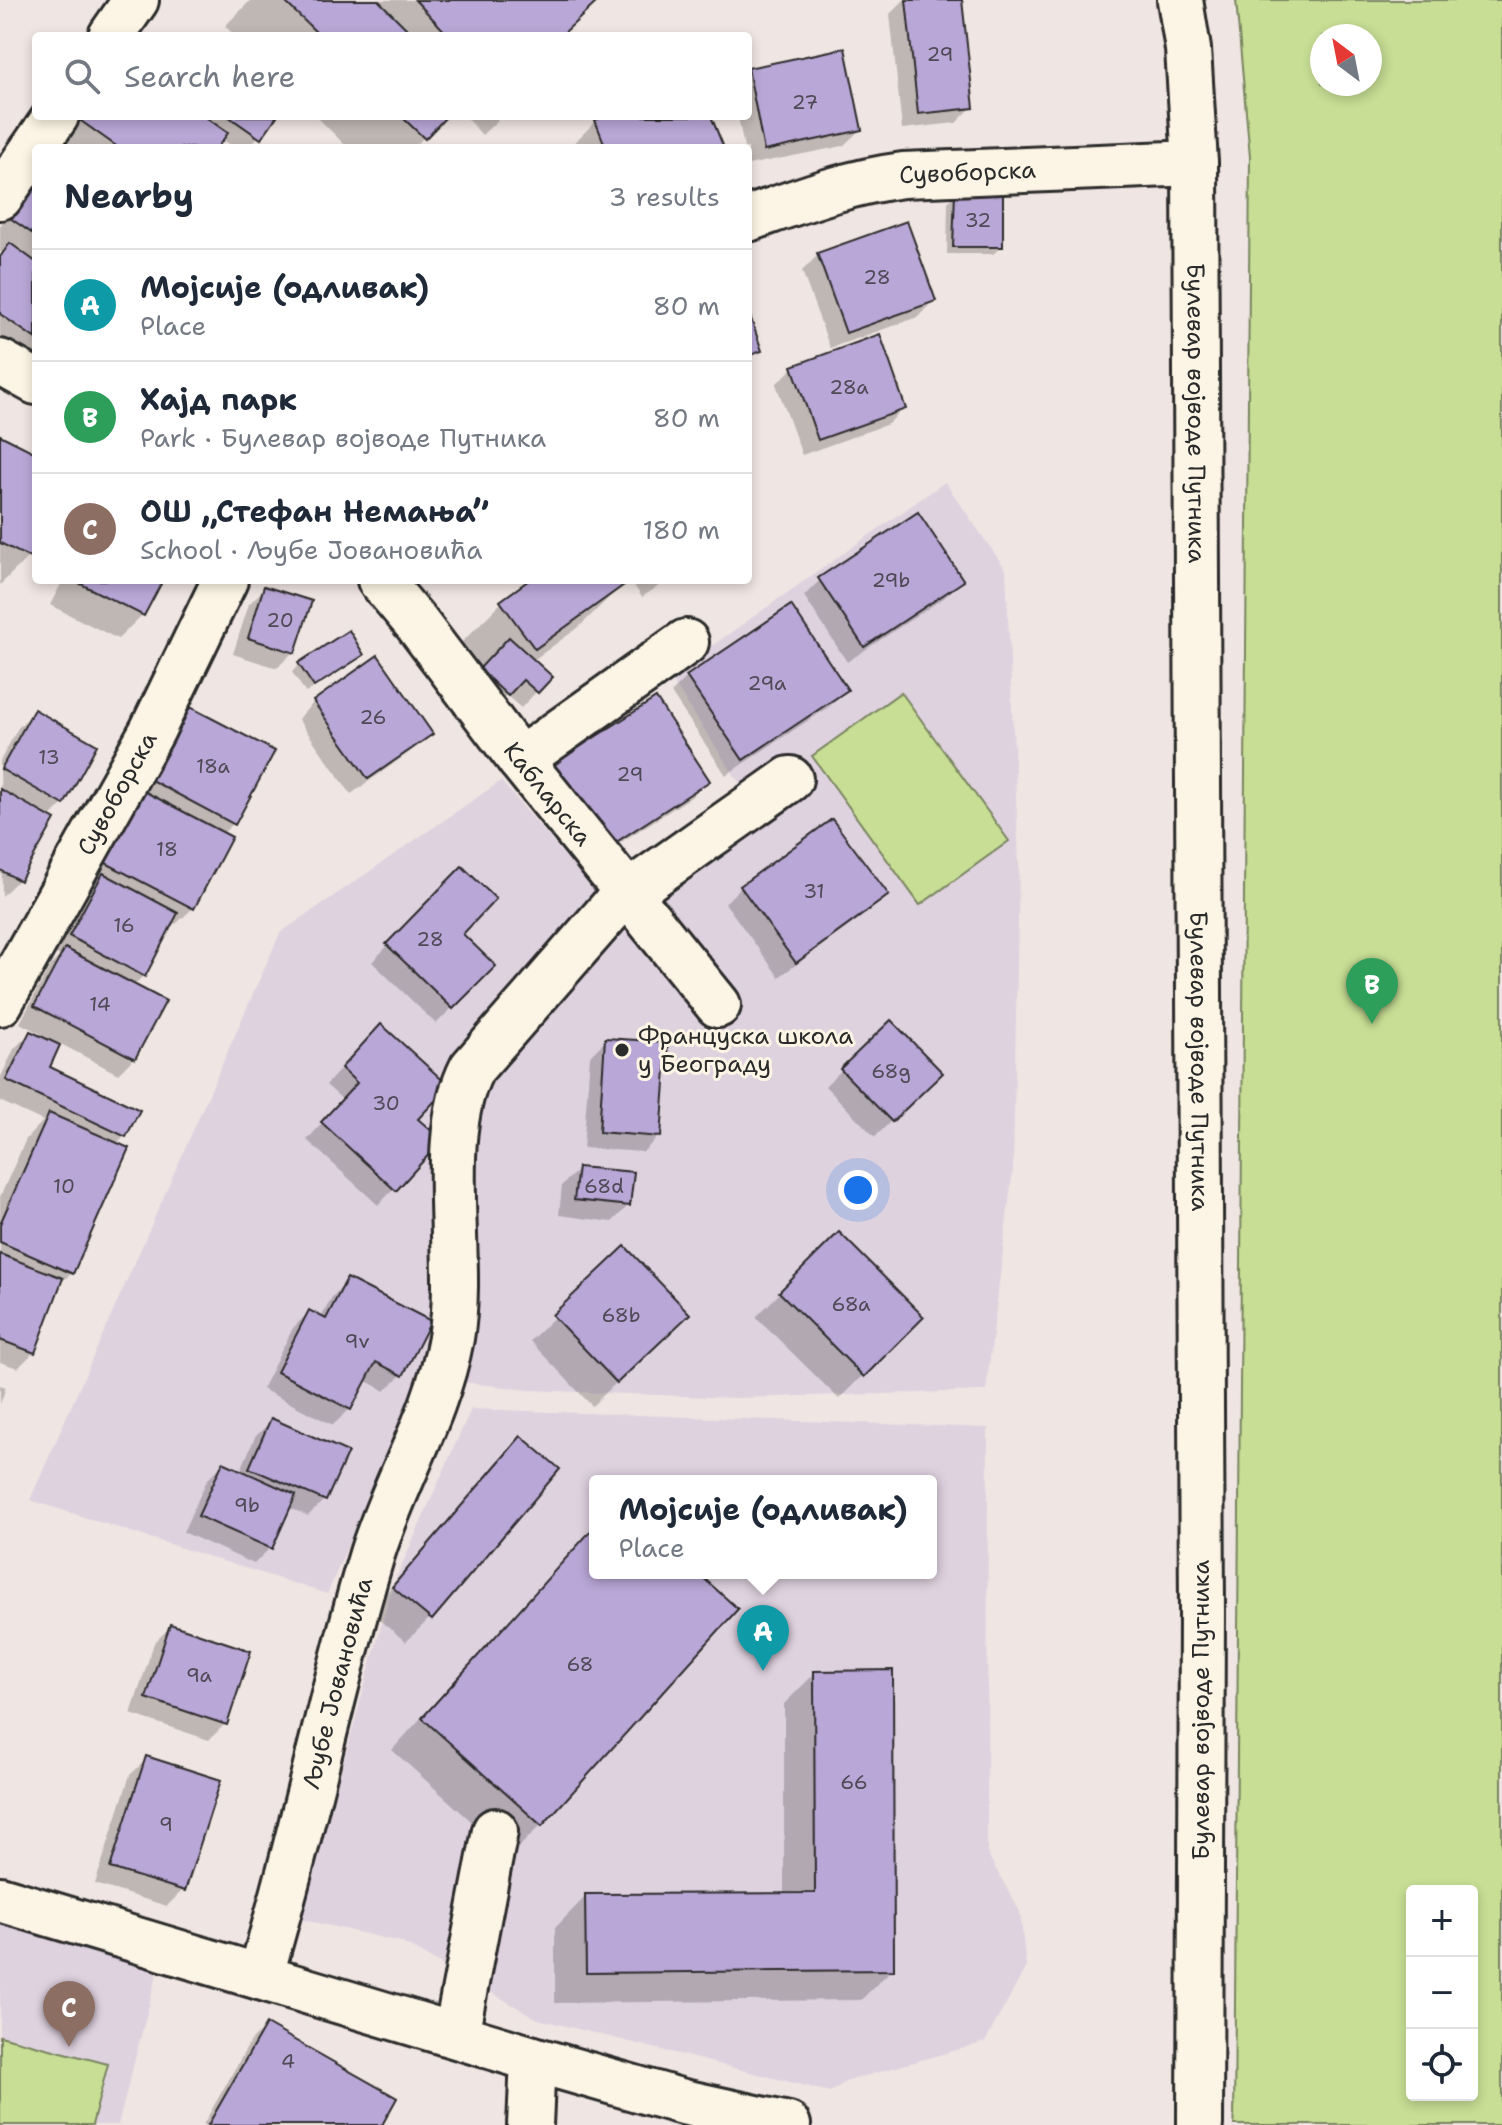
<!DOCTYPE html>
<html lang="en">
<head>
<meta charset="utf-8">
<style>
  :root { --surface:#fff; --page:#f2f2f3; --text:#1f2937; --muted:#747a83; --line:#e0e1e3; --accent:#2b2b2b }
  body { margin:0; font-family:"Shantell Sans",sans-serif; background:var(--page); color:var(--text) }
  .controls { position:absolute; right:24px; bottom:24px; display:grid; overflow:hidden; border-radius:8px; box-shadow:0 4px 12px #0003 }
  .controls button { width:72px; height:72px; display:grid; place-items:center; padding:0; border:0; border-bottom:2px solid var(--line); background:var(--surface); color:var(--text); font:40px sans-serif }
  .compass { position:absolute; left:1310px; top:24px; width:72px; height:72px; border-radius:50%; background:var(--surface); box-shadow:0 4px 12px #0003; rotate:328deg }
  .you { position:absolute; left:858px; top:1190px; width:28px; height:28px; margin:-20px; border:6px solid #fff; border-radius:50%; background:#1a73e8; box-shadow:0 0 0 12px #1a73e833 }
  .badge { display:grid; place-items:center; width:52px; height:52px; border-radius:50%; background:var(--accent); color:#fff; font-size:26px; font-weight:700 }
  .pin { position:absolute; translate:-50% -66px; filter:drop-shadow(0 2px 4px #0008) }
  .pin::after { content:''; position:absolute; top:42px; width:28px; height:24px; background:inherit; clip-path:polygon(0 0,100% 0,50% 100%) }
  .popup { position:absolute; left:589px; top:1475px; width:348px; height:104px; box-sizing:border-box; display:grid; place-content:center; border-radius:8px; background:var(--surface); filter:drop-shadow(0 2px 6px #0005); font-size:26px; white-space:nowrap; color:var(--muted) }
  .popup b { font-size:30px; color:var(--text) }
  .popup::after { content:''; position:absolute; left:50%; top:100%; margin-left:-16px; border:16px solid transparent; border-top-color:var(--surface) }
  .list { margin:0; padding:0; list-style:none }
  h2 { display:flex; justify-content:space-between; align-items:center; height:104px; margin:0; padding:0 32px; font-size:34px }
  h2 small { font-size:26px; font-weight:400; color:var(--muted) }
  .list li { display:grid; grid-template-columns:52px 1fr auto; gap:24px; align-items:center; box-sizing:border-box; height:112px; padding:0 32px; border-top:2px solid var(--line) }
  .list b { display:block; font-size:30px; white-space:nowrap }
  .list p { margin:0; font-size:26px; white-space:nowrap; color:var(--muted) }
  .list em { font-size:26px; font-style:normal; color:var(--muted) }
  .icon { flex:none; width:44px; height:44px; fill:none; stroke:currentColor; stroke-width:2; stroke-linecap:round; stroke-linejoin:round }
  .map { position:relative; flex:none; width:1502px; height:2125px; overflow:hidden }
  .search { position:absolute; background:var(--surface); box-shadow:0 4px 12px #0003; left:32px; top:32px; width:720px; height:88px; display:flex; align-items:center; gap:20px; box-sizing:border-box; padding:0 28px; border-radius:8px; color:var(--muted); font-size:30px }
  .panel { position:absolute; background:var(--surface); box-shadow:0 4px 12px #0003; left:32px; top:144px; width:720px; height:440px; border-radius:8px }
  .map>svg:first-child { display:block }
</style>
</head>
<body>
<div class="map">
<svg width="1502" height="2125" viewBox="0 0 1502 2125">
  <rect width="100%" height="100%" fill="#efe5e2"/>
  <filter id="ink" filterUnits="userSpaceOnUse"><feTurbulence type="fractalNoise" baseFrequency=".0125" numOctaves="2"/><feDisplacementMap in="SourceGraphic" scale="16" xChannelSelector="R" yChannelSelector="G"/><feConvolveMatrix kernelMatrix="1 2 1 2 8 2 1 2 1" color-interpolation-filters="sRGB"/></filter>
  <g filter="url(#ink)">
    <!-- built -->
    <g fill="#dfd2df" fill-rule="evenodd">
      <path d="M945 482 1006 570 1019 865 1013 1168 986 1391 734 1398 529 1390 421 1377 327 1594 30 1500 280 933 501 781 592 888 746 793 669 676Z"/>
      <path d="M471 1409 988 1428 987 1853 1020 1912 1026 1967 985 2042 847 2081 830 2092 538 2019 401 1942 300 1919 392 1587ZM595 1481H931V1573H595Z"/>
      <path d="M0 1923 158 1970 118 2125H0Z"/>
    </g>
    <!-- green -->
    <g fill="#c7de94" stroke="#798460" stroke-width="2" fill-rule="evenodd">
      <path d="M1236 0H1502V2125H1234L1250 157ZM1322 36H1370V84H1322ZM1412 1891H1472V2095H1412Z"/>
      <path d="M901 692 1009 841 920 905 812 756Z"/>
      <path d="M0 2036 108 2064 92 2125H0Z"/>
    </g>
    <!-- shadow -->
    <g fill="#0003">
      <path d="M251 0H598L562 34 564 36H235L225 26Z"/>
      <path d="M904 0H960L972 107 956 123 902 129 890 14Z"/>
      <path d="M843 50 860 130 843 146 748 165V148H744L738 116H748V70Z"/>
      <path d="M79 116H274L249 148H235L222 139 215 148H61L58 146Z"/>
      <path d="M316 116H445L413 148H348Z"/>
      <path d="M465 116H502L482 135Z"/>
      <path d="M610 116H709L722 148H573L572 145 596 121Z"/>
      <path d="M36 176V367L0 341V256L3 253 0 252V226Z"/>
      <path d="M955 194 1001 247 993 254H947L948 202Z"/>
      <path d="M818 255 934 300 918 317 830 348 802 271Z"/>
      <path d="M793 368 904 408 888 424 802 455 776 384Z"/>
      <path d="M0 437 36 456V541L28 557 0 585Z"/>
      <path d="M63 580H160L142 615 118 639 50 605Z"/>
      <path d="M533 580H619L622 585 579 627 532 661 550 677 521 708 506 695 491 711 459 645 502 602Z"/>
      <path d="M630 580H668L642 597Z"/>
      <path d="M820 580 961 581 945 597 847 662 804 596Z"/>
      <path d="M265 588 293 652 277 668 233 654 249 604Z"/>
      <path d="M362 655 306 693 292 672 300 664Z"/>
      <path d="M377 658 430 733 414 749 351 794 298 719 314 702Z"/>
      <path d="M687 677 846 690 830 706 726 775 671 693Z"/>
      <path d="M190 709 233 824 222 834 193 908 176 924 172 922 143 976 133 986 134 1058 118 1074 59 1043 48 1068 125 1136 116 1144 126 1149 71 1273 58 1286 34 1352 18 1368 0 1362V1197L26 1139 43 1121 0 1101V1079L14 1049 30 1033 40 1037 41 1034 20 1023 50 966 60 956 54 953 87 892 96 882 88 878 174 725Z"/>
      <path d="M34 712 63 804 48 819 52 821 18 880 2 896 0 761 18 728Z"/>
      <path d="M707 781 691 797 587 864 535 784Z"/>
      <path d="M462 868 460 934 493 966 436 1024 372 962Z"/>
      <path d="M741 887 886 895 870 911 779 977 725 903Z"/>
      <path d="M891 1023 940 1073 875 1137 825 1086Z"/>
      <path d="M606 1040 659 1136 643 1152 583 1148 590 1056Z"/>
      <path d="M365 1042 416 1119 394 1189 378 1205 307 1140 343 1100 326 1085Z"/>
      <path d="M579 1169 628 1206 612 1222 559 1215 562 1185Z"/>
      <path d="M839 1234 921 1317 839 1399 756 1317Z"/>
      <path d="M624 1249 663 1338 592 1406 530 1341Z"/>
      <path d="M348 1281 401 1375 385 1391 364 1380 350 1409 333 1425 262 1389 293 1328 309 1312 321 1318 332 1297Z"/>
      <path d="M0 1385 6 1387 0 1404Z"/>
      <path d="M271 1421 324 1500 308 1516 288 1507 270 1548 254 1564 183 1532 207 1480 223 1464 240 1472 255 1437Z"/>
      <path d="M521 1438 430 1618 406 1642 370 1612 497 1462Z"/>
      <path d="M595 1526V1573H695L541 1825 510 1856 392 1750Z"/>
      <path d="M171 1626 225 1724 209 1740 131 1714 154 1643Z"/>
      <path d="M815 1673 892 1969 861 2000 555 2003V1928L586 1896 784 1895V1704Z"/>
      <path d="M147 1759 183 1890 167 1906 95 1884 130 1775Z"/>
      <path d="M266 2026 379 2125H203L250 2042Z"/>
    </g>
    <!-- building -->
    <g fill="#b9a7d7" stroke="#2b2b2b" stroke-width="2">
      <path d="M283 0H378L414 36H320Z"/>
      <path d="M415 0H599L564 33 567 36H449Z"/>
      <path d="M906 0H962L974 108 918 114Z"/>
      <path d="M845 48 862 130 764 151 748 68Z"/>
      <path d="M84 116H204L228 133 217 148H119L81 121Z"/>
      <path d="M228 116H277L261 139Z"/>
      <path d="M401 116H447L425 139Z"/>
      <path d="M605 116H711L724 148H606L595 120Z"/>
      <path d="M36 182V236L10 218Z"/>
      <path d="M955 192 1003 193V247H953Z"/>
      <path d="M907 221 936 301 846 333 817 253Z"/>
      <path d="M10 243 36 262V339L0 314V257Z"/>
      <path d="M748 310 762 351 748 356Z"/>
      <path d="M880 334 906 409 818 440 792 366Z"/>
      <path d="M0 435 36 453V545L30 558 0 543Z"/>
      <path d="M918 512 964 581 864 647 818 578Z"/>
      <path d="M73 580H163L144 616Z"/>
      <path d="M529 580H621L624 585 535 649 500 601Z"/>
      <path d="M264 586 312 601 295 653 248 638Z"/>
      <path d="M791 605 848 690 743 760 686 676Z"/>
      <path d="M349 630 364 655 314 687 298 663Z"/>
      <path d="M509 637 553 677 538 693 523 680 508 696 479 669Z"/>
      <path d="M378 655 433 734 368 779 313 701Z"/>
      <path d="M656 698 710 781 604 850 550 766Z"/>
      <path d="M190 707 275 751 235 825 151 780Z"/>
      <path d="M34 709 97 745 64 805 1 769Z"/>
      <path d="M0 789 55 820 20 881 0 870Z"/>
      <path d="M140 789 232 837 194 909 102 861Z"/>
      <path d="M832 819 889 895 796 963 740 886Z"/>
      <path d="M462 866 496 899 463 934 496 966 453 1009 386 944Z"/>
      <path d="M103 873 178 913 145 977 69 936Z"/>
      <path d="M65 948 166 1001 135 1059 34 1006Z"/>
      <path d="M891 1020 943 1073 892 1122 840 1069Z"/>
      <path d="M381 1024 449 1086 418 1119 442 1140 396 1191 321 1122 357 1083 341 1068Z"/>
      <path d="M30 1031 60 1045 50 1067 140 1110 126 1137 6 1080Z"/>
      <path d="M605 1038 668 1042 661 1137 599 1132Z"/>
      <path d="M49 1113 129 1148 73 1274 0 1242V1224Z"/>
      <path d="M578 1167 634 1172 630 1206 574 1200Z"/>
      <path d="M839 1232 924 1317 864 1377 779 1292Z"/>
      <path d="M625 1246 690 1314 617 1383 552 1315Z"/>
      <path d="M0 1254 63 1278 35 1353 0 1340Z"/>
      <path d="M347 1278 431 1321 403 1376 376 1362 351 1410 277 1372 309 1310 326 1319Z"/>
      <path d="M271 1418 348 1452 326 1501 249 1468Z"/>
      <path d="M521 1436 560 1469 432 1620 392 1587Z"/>
      <path d="M223 1462 296 1495 272 1549 198 1516Z"/>
      <path d="M595 1526V1573H698L738 1609 542 1826 422 1718Z"/>
      <path d="M170 1624 251 1651 227 1725 146 1698Z"/>
      <path d="M893 1670 894 1970 586 1973 585 1894 815 1893 814 1671Z"/>
      <path d="M146 1756 221 1780 185 1891 110 1868Z"/>
      <path d="M266 2024 397 2098 382 2125H208Z"/>
    </g>
    <g fill="none" stroke-linecap="round" stroke-linejoin="round">
      <defs>
        <g id="minor">
          <path id="s1" d="M1180 0 1188 49 1195 163 1202 1613 1200 2125"/>
          <path d="M111 36 136 0"/>
          <path d="M0 197 56 116"/>
          <path id="s2" d="M748 219C799 201 848 182 903 175L1195 163"/>
          <path d="M0 362 36 382"/>
          <path id="s3" d="M380 580 417 624 520 760 718 1005"/>
          <path d="M520 760 686 642"/>
          <path id="s4" d="M0 1003 152 731 225 580"/>
          <path d="M0 1899 533 2059 683 2102 788 2125"/>
          <path id="s5" d="M260 1977C302 1838 330 1694 372 1554 395 1481 437 1415 451 1338 465 1257 435 1139 472 1068L611 909 627 894 790 779"/>
          <path d="M456 2035 495 1831"/>
          <path d="M530 2125 533 2059"/>
        </g>
      </defs>
      <!-- minor casing -->
      <use href="#minor" stroke="#2b2b2b" stroke-width="50"/>
      <!-- minor -->
      <use href="#minor" stroke="#fcf5e5" stroke-width="44"/>
    </g>
  </g>
  <!-- markers -->
  <circle fill="#2b2b2b" stroke="#fcf5e5" stroke-width="3" cx="622" cy="1050" r="8"/>
  <g text-anchor="middle" dominant-baseline="central" stroke-width="6" stroke-linejoin="round" paint-order="stroke">
    <!-- number labels -->
    <g font-size="20" fill="#4e4a56">
      <text x="940" y="54">29</text>
      <text x="805" y="102">27</text>
      <text x="978" y="220">32</text>
      <text x="877" y="277">28</text>
      <text x="849" y="387">28a</text>
      <text x="891" y="580">29b</text>
      <text x="280" y="620">20</text>
      <text x="767" y="683">29a</text>
      <text x="373" y="717">26</text>
      <text x="49" y="757">13</text>
      <text x="213" y="766">18a</text>
      <text x="630" y="774">29</text>
      <text x="167" y="849">18</text>
      <text x="814" y="891">31</text>
      <text x="124" y="925">16</text>
      <text x="430" y="939">28</text>
      <text x="100" y="1004">14</text>
      <text x="891" y="1071">68g</text>
      <text x="386" y="1103">30</text>
      <text x="64" y="1186">10</text>
      <text x="604" y="1186">68d</text>
      <text x="851" y="1304">68a</text>
      <text x="621" y="1315">68b</text>
      <text x="357" y="1341">9v</text>
      <text x="247" y="1505">9b</text>
      <text x="580" y="1664">68</text>
      <text x="199" y="1675">9a</text>
      <text x="854" y="1782">66</text>
      <text x="166" y="1824">9</text>
      <text x="288" y="2061">4</text>
    </g>
    <!-- street labels -->
    <g font-size="24" fill="#2b2b2b" stroke="#fcf5e5">
      <text stroke="none"><textPath href="#s2" startOffset="226">Сувоборска</textPath></text>
      <text stroke="none"><textPath href="#s1" startOffset="414">Булевар војводе Путника</textPath></text>
      <text stroke="none"><textPath href="#s4" startOffset="240">Сувоборска</textPath></text>
      <text stroke="none"><textPath href="#s3" startOffset="272">Кабларска</textPath></text>
      <text stroke="none"><textPath href="#s1" startOffset="1062">Булевар војводе Путника</textPath></text>
      <text stroke="none"><textPath href="#s5" startOffset="304">Љубе Јовановића</textPath></text>
      <text transform="translate(1201 1710) rotate(-90)">Булевар војводе Путника</text>
    </g>
    <!-- poi labels -->
    <g font-size="24" fill="#2b2b2b" stroke="#fcf5e5" text-anchor="start">
      <text x="638" y="1036">Француска школа<tspan x="638" dy="28">у Београду</tspan></text>
    </g>
  </g>
</svg>
<div class="controls">
<button>+</button>
<button>−</button>
<button><svg class="icon" aria-label="locate" viewBox="0 0 24 24"><circle cx="12" cy="12" r="6"/><path d="M12 2v4M12 18v4M2 12h4M18 12h4"/></svg></button>
</div>
<svg class="compass" viewBox="-18 -18 36 36"><path d="M0-13l5 13h-10z" fill="#e53935"/><path d="M0 13l5-13h-10z" fill="#747a83"/></svg>
<div class="you"></div>
<div class="pin badge" style="left:763px;top:1671px;background:#0f9aa8">A</div>
<div class="popup"><b>Мојсије (одливак)</b>Place</div>
<div class="pin badge" style="left:1372px;top:1024px;background:#2e9e5b">B</div>
<div class="pin badge" style="left:69px;top:2047px;background:#8d6e63">C</div>
<div class="search"><svg class="icon" aria-label="search" viewBox="0 0 24 24"><circle cx="10" cy="10" r="6"/><path d="M15 15l6 6"/></svg>Search here</div>
<section class="panel">
<h2>Nearby<small>3 results</small></h2>
<ul class="list">
<li><span class="badge" style="background:#0f9aa8">A</span><div><b>Мојсије (одливак)</b><p>Place</p></div><em>80 m</em></li>
<li><span class="badge" style="background:#2e9e5b">B</span><div><b>Хајд парк</b><p>Park · Булевар војводе Путника</p></div><em>80 m</em></li>
<li><span class="badge" style="background:#8d6e63">C</span><div><b>ОШ „Стефан Немања”</b><p>School · Љубе Јовановића</p></div><em>180 m</em></li>
</ul>
</section>
</div>
</body>
</html>
